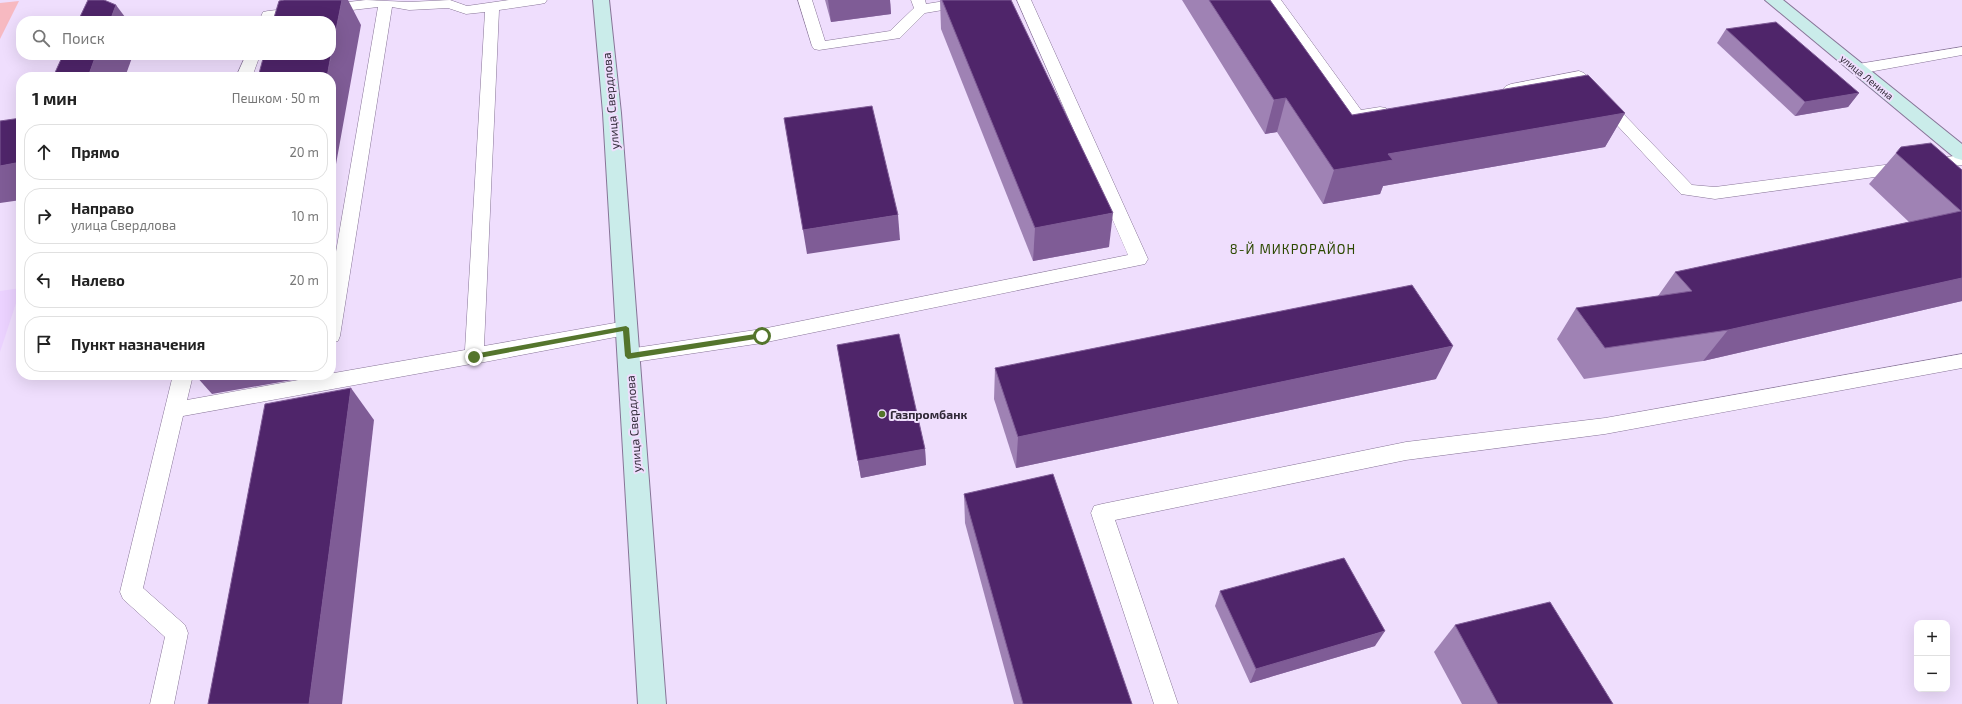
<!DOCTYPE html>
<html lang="ru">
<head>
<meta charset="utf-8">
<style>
  :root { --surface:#fff; --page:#f6f6f6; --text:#222; --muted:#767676; --line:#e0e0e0 }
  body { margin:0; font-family:"Exo 2",sans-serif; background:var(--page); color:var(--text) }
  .controls { position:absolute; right:12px; bottom:12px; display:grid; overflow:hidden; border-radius:8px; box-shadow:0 4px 16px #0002 }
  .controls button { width:36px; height:36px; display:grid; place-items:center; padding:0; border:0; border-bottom:1px solid var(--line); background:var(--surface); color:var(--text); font:20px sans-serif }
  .stop { position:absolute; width:12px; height:12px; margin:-9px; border:3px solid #54752c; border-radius:50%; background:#fff }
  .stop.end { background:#54752c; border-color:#fff; box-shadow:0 1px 4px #0008 }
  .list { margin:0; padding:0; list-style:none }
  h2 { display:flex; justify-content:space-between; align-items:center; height:52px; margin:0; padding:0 16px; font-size:17px }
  h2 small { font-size:13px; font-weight:400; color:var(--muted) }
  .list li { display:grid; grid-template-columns:26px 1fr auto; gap:12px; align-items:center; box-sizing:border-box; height:56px; margin:0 8px 8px; padding:0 8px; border:1px solid var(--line); border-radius:16px }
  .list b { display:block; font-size:15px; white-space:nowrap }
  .list p { margin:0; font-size:13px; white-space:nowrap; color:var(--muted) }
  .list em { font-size:13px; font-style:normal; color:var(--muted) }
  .icon { flex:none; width:22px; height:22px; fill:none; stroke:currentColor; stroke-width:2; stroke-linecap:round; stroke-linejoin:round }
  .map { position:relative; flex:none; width:1962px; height:704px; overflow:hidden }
  .search { position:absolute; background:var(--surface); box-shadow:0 4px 16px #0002; left:16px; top:16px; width:320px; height:44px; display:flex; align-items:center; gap:10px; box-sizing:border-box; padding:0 14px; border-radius:16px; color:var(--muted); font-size:15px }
  .panel { position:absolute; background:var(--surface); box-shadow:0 4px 16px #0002; left:16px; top:72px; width:320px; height:308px; border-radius:16px }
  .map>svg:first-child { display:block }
</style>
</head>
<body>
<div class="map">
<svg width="1962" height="704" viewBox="0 0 1962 704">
  <rect width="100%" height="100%" fill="#efdefd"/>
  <!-- built -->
  <path fill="#ebd2ff" d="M21 288 0 352V291Z"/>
  <!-- green -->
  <path fill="#f7b9c1" d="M19 1 0 39V3Z"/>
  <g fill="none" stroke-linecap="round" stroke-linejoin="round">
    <defs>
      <g id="lane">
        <path d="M366 0 409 2 450 0 467 6 509 0H547L545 3 540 4 499 10 484 346 626 321 633 323 635 328 633 333 626 335 474 364H471L183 416 143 588 185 625 188 633 174 704H150L165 637 123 599 120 592 173 375H193L187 400 315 377V375H331V369L334 373 465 350 485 12 466 14 448 8 409 10 392 7 340 336 338 341 331 343V281L378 7 274 19 273 21H259L263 12 268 11Z"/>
        <path d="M798 0H812L825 41 890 31 914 8 911 0H925L926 4 951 0H985L983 3 978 4 925 13 900 38 819 50 814 49 812 46Z"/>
        <path d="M1017 0H1031L1148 259 1145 264 762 343 628 363 621 361 618 356 621 351 628 349 762 329 1128 255Z"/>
        <path d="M1267 0H1281L1361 110 1380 107 1386 108 1388 112 1386 116 1357 121 1351 120Z"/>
        <path d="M1962 47V55L1858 74 1853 72 1850 69 1853 66 1858 64Z"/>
        <path d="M246 55H260L252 77H236Z"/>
        <path d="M1579 71 1584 73 1692 185 1715 187 1962 155V165L1715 199 1681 194 1576 81 1511 94 1506 92 1503 89 1506 86 1511 84Z"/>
        <path d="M1962 354V368L1605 434 1406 460 1115 520 1178 704H1154L1091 513 1094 506 1102 504 1406 442 1605 418Z"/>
      </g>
      <g id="secondary">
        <path d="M593 0H609L621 113 666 704H638L603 113Z"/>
        <path d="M1765 0H1783L1962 144V160L1955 158Z"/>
      </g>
    </defs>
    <!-- lane casing -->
    <use href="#lane" stroke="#877497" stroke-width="1"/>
    <!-- secondary casing -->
    <use href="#secondary" stroke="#877497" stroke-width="2"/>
    <!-- lane -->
    <use href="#lane" fill="#fff" fill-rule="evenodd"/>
    <!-- secondary -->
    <use href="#secondary" fill="#caecea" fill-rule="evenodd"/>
  </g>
  <!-- wall -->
  <g fill="#9f82b4">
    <path d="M825 0H890L891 14 831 22Z"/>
    <path d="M940 0H1011L1109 247 1033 261 941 29Z"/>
    <path d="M1182 0H1270L1352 115 1625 113 1605 147 1383 186 1380 194 1323 204 1277 132 1265 134Z"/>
    <path d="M1726 29 1859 93 1848 107 1795 116 1717 43Z"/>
    <path d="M1896 153 1962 170V301L1703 361 1584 379 1557 339 1576 308 1658 296 1675 272 1909 222 1869 184Z"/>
    <path d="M837 345 925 449 926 465 861 478Z"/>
    <path d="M995 368 1436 379 1016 468 994 399Z"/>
    <path d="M964 494 1132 704H1014L965 523Z"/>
    <path d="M1220 591 1375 646 1250 683 1215 606Z"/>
    <path d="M1455 625 1613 704H1462L1434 652Z"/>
  </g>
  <!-- shaded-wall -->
  <g fill="#7f5c96">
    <path d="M342 0H348L361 25 331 192V77H327Z"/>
    <path d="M828 0H890L891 14 831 22Z"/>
    <path d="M116 5 128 21H110Z"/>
    <path d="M96 55H133L125 77H88Z"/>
    <path d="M1859 93 1848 107 1795 116 1805 102Z"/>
    <path d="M1286 98 1277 132 1265 134 1274 100Z"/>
    <path d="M1625 113 1605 147 1383 186 1380 194 1323 204 1334 170 1388 154Z"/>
    <path d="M21 162V200L0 203V166Z"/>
    <path d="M1113 213 1109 247 1033 261 1035 228Z"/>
    <path d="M898 215 900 240 807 254 803 230Z"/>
    <path d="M1962 278V301L1703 361 1728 330Z"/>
    <path d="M1453 346 1436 379 1016 468 1018 437Z"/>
    <path d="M195 375H298V379L212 394Z"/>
    <path d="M351 388 374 420 342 704H309Z"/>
    <path d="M925 449 926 465 861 478 858 461Z"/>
    <path d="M1385 631 1375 646 1250 683 1256 669Z"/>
  </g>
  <!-- building -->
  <g fill="#4f256a" stroke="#7f5c96">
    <path d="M88 0H104L116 5 110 21H78Z"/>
    <path d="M284 0H342L331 55V21H273L279 1Z"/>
    <path d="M942 0H1011L1113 213 1035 228Z"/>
    <path d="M1209 0H1270L1352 115 1588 75 1625 113 1388 154 1393 160 1334 170 1286 98 1274 100Z"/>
    <path d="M1776 22 1859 93 1805 102 1726 29Z"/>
    <path d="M63 55H96L88 77H53Z"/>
    <path d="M264 55H331L327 77H258Z"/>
    <path d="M872 106 898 215 803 230 784 118Z"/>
    <path d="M21 118V162L0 166V121Z"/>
    <path d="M1931 143 1962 170V278L1728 330 1605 348 1576 308 1692 291 1675 272 1961 211 1896 153 1901 147Z"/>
    <path d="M1412 285 1453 346 1018 437 995 368Z"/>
    <path d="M899 334 925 449 858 461 837 345Z"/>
    <path d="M351 388 309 704H208L265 404Z"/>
    <path d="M1053 474 1132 704H1023L964 494Z"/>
    <path d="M1344 558 1385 631 1256 669 1220 591Z"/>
    <path d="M1550 602 1613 704H1498L1455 625Z"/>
  </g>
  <!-- route -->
  <path fill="#54752c" d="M626 326 629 328 631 353 762 333 765 336 762 338 628 359 625 356 623 331 474 359 471 357 474 354Z"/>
  <!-- markers -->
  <circle fill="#54752c" stroke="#efdefd" stroke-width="1.5" cx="882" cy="414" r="4"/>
  <g text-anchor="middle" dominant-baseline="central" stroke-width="4" stroke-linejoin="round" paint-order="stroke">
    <!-- far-street labels -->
    <g font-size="10" fill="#312938" stroke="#efdefd">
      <text transform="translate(1867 77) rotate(39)">улица Ленина</text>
    </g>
    <!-- street labels -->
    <g font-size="12" fill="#312938" stroke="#efdefd">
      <text transform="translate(610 101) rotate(-95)">улица Свердлова</text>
      <text transform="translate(633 424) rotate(-94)">улица Свердлова</text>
    </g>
    <!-- poi labels -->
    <g font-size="12" font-weight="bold" fill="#312938" stroke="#efdefd" text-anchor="start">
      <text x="890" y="414">Газпромбанк</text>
    </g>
    <!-- neighbourhood labels -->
    <g font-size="13" letter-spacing="1" fill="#2c4800" stroke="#efdefd">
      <text x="1293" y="249">8-Й МИКРОРАЙОН</text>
    </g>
  </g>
</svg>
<div class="controls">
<button>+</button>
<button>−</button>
</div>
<div class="stop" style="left:762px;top:336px"></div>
<div class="stop end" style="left:474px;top:357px"></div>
<div class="search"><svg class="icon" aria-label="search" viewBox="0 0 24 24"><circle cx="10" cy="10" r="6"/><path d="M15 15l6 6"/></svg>Поиск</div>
<section class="panel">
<h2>1 мин<small>Пешком · 50 m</small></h2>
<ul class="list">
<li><svg class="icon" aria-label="ahead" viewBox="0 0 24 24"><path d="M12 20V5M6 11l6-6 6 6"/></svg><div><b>Прямо</b></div><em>20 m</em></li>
<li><svg class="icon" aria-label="right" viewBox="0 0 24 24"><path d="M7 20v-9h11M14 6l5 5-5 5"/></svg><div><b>Направо</b><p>улица Свердлова</p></div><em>10 m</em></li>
<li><svg class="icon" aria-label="left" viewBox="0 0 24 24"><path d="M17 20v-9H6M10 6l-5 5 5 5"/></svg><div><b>Налево</b></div><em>20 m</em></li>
<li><svg class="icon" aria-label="arrive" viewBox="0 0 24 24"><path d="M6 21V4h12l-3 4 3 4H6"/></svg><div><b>Пункт назначения</b></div></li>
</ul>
</section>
</div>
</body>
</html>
